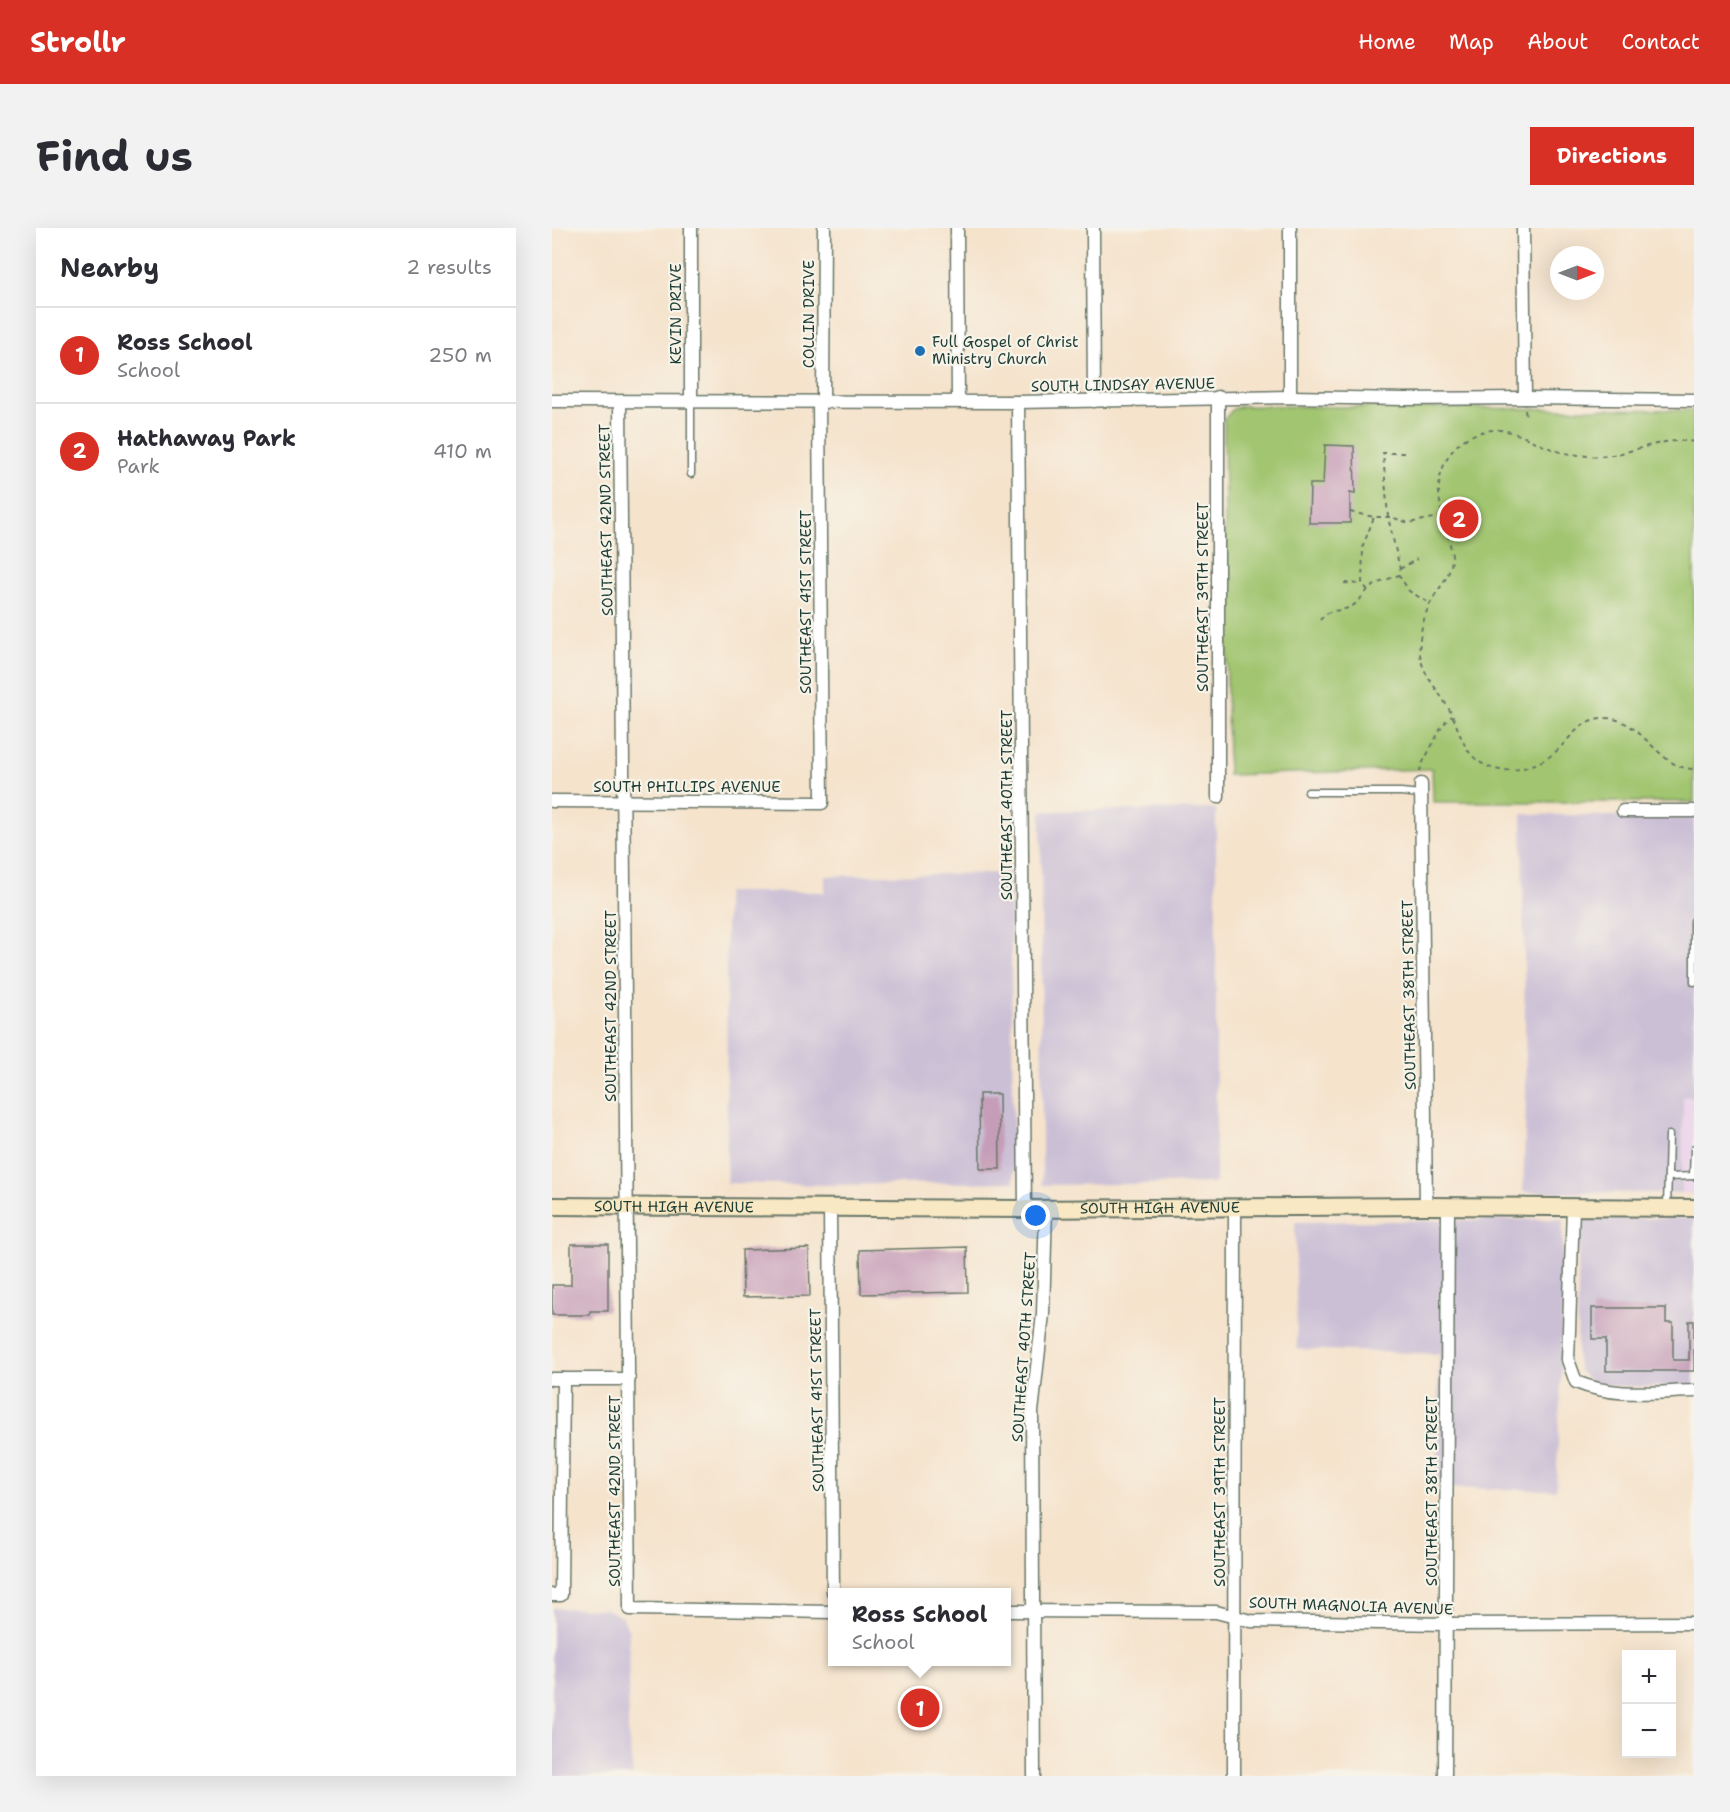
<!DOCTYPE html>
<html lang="en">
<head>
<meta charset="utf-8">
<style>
  :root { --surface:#fff; --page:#f2f2f3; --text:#2b2b33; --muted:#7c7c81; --line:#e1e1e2; --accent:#d93025 }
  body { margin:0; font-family:"Shantell Sans",sans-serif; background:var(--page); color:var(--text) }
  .controls { position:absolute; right:18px; bottom:18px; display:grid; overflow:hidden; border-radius:0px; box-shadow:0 6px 24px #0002 }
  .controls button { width:54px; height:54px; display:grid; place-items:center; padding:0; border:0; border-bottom:2px solid var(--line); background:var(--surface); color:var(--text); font:30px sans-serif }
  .compass { position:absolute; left:998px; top:18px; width:54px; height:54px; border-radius:50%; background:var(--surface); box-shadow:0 6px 24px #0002; rotate:90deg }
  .you { position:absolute; left:484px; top:988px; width:21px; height:21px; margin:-15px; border:4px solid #fff; border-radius:50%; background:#1a73e8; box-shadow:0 0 0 9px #1a73e833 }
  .badge { display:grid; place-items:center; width:39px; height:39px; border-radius:50%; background:var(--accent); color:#fff; font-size:20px; font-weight:700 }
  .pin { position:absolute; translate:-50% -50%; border:3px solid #fff; box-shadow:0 2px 6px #0006 }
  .popup { position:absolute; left:276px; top:1360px; width:183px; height:78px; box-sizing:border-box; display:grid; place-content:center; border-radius:0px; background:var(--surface); filter:drop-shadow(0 2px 4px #0005); font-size:20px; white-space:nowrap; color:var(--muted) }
  .popup b { font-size:22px; color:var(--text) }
  .popup::after { content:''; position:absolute; left:50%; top:100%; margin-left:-12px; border:12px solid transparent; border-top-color:var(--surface) }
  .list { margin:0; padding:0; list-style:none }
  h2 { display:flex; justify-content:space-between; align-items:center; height:78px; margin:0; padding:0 24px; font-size:26px }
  h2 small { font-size:20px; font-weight:400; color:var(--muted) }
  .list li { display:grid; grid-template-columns:39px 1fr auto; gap:18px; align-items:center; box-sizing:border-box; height:96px; padding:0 24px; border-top:2px solid var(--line) }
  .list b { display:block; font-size:22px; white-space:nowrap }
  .list p { margin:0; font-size:20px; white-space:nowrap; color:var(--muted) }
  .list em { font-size:20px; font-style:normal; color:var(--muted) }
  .map { position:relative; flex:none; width:1142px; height:1548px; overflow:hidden; border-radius:0px }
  header { display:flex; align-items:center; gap:36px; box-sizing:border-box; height:84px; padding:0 30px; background:var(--accent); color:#fff }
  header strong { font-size:28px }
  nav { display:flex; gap:33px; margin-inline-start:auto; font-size:21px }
  .intro { display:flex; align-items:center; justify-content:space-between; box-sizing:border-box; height:144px; padding:0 36px }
  h1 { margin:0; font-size:42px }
  .button { padding:15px 27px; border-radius:0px; background:var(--accent); color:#fff; font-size:21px; font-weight:700 }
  main { display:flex; gap:36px; padding:0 36px }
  aside { flex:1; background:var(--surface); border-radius:0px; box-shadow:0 6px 24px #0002 }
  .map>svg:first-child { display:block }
</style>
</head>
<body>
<header>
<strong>Strollr</strong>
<nav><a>Home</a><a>Map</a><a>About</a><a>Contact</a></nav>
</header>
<div class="intro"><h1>Find us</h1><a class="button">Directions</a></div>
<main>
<aside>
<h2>Nearby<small>2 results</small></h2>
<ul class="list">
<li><span class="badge">1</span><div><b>Ross School</b><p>School</p></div><em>250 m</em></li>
<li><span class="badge">2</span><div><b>Hathaway Park</b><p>Park</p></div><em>410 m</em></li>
</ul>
</aside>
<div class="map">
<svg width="1142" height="1548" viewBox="0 0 1142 1548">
  <rect width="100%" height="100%" fill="#f7f3e8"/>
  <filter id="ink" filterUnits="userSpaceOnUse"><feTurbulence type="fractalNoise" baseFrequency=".0167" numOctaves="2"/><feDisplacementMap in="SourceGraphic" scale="12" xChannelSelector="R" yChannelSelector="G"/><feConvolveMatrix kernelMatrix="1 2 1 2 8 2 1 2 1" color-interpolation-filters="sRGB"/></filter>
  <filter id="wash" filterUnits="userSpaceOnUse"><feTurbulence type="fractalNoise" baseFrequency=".008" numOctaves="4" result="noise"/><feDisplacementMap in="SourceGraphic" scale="24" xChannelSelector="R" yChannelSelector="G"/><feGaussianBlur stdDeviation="1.35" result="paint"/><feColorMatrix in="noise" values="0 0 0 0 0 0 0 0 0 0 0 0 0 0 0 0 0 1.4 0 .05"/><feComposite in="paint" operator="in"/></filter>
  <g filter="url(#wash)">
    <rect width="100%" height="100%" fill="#f5e3cc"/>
    <!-- built -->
    <path fill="#ebd1eb" d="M1131 869H1142V966L1130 965Z"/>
    <!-- industrial -->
    <g fill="#cbbfd5">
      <path d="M664 581V955L490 957 489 583Z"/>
      <path d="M970 586 1142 590V869H1131L1130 965 971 964 974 868Z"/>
      <path d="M458 645 462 954 274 957 175 955 174 664H273V648Z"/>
      <path d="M1142 990V1159L1060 1158 1038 1154 1027 1142 1025 1130 1027 991Z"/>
      <path d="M1011 991 1009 1148 1004 1262 885 1260 887 1126 745 1121 743 994Z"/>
      <path d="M0 1380 54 1381 71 1390 77 1403 76 1505 81 1548H0Z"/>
    </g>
    <!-- green -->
    <path fill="#a1c56f" stroke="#608152" stroke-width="1.5" d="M690 178 1142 182V574H881L880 541 676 547 672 192 681 181Z"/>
    <g id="blocks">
      <!-- building -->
      <g fill="#c69db8">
        <path d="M773 217 802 218 803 266 798 265V295H757L758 256H771Z"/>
        <path d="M427 866H447L448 941H428Z"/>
        <path d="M19 1016H56V1083H38V1087H0V1057H19Z"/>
        <path d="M415 1019 416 1064 309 1066 308 1022Z"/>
        <path d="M257 1020 258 1068 191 1069 190 1022Z"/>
        <path d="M1040 1080H1114V1095H1121V1132H1137V1093H1142V1143H1054V1111H1040Z"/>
      </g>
    </g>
  </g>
  <g filter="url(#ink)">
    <use href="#blocks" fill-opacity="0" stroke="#6a7769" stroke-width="1.5"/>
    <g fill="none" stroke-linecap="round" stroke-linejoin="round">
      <defs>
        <g id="lane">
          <path d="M139 173V246"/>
          <path d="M756 564H849L869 566"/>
          <path d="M1142 693V754"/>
          <path d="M1141 948 1142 921"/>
          <path d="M1116 949 1142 948"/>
          <path d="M1115 979 1117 907"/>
        </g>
        <g id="street">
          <path d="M139 0V173"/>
          <path d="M405 0 406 173"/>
          <path d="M541 0 542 173"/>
          <path d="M971 0 973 170"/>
          <path d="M666 169V569"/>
          <path d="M738 169V0"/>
          <path d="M0 173 466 174 738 169 853 171 973 170 1142 172"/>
          <path d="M271 173 272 0"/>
          <path d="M68 174 78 1381 281 1384"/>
          <path d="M466 174 473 981"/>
          <path d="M869 556 874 978"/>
          <path d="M0 573 270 575 267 173"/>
          <path d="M1071 583H1142"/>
          <path d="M278 980 281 1364"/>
          <path d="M1021 980 1016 1132 1024 1154C1062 1170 1102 1164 1142 1163"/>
          <path d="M0 1151H11L9 1367H0"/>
          <path d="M11 1151H77"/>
          <path d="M455 1383 664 1384 699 1393 895 1396 1142 1395"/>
          <path d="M482 1548 480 1184 491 1086 494 980"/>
          <path d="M682 1548 683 980"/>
          <path d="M893 1548 896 979"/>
        </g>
        <g id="secondary">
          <path id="s1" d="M0 978 473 981 874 978 1142 980"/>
        </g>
      </defs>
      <!-- lane casing -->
      <use href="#lane" stroke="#6a7769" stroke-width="9"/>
      <!-- street casing -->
      <use href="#street" stroke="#6a7769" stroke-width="15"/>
      <!-- secondary casing -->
      <use href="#secondary" stroke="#6a7769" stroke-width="20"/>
      <!-- path -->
      <g stroke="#6a7769" stroke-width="2" stroke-dasharray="4.5 4.5" stroke-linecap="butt">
        <path d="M973 182 974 189"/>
        <path d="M1142 214C1106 207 1072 232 1035 228 1027 227 1017 226 1009 224 973 214 954 189 915 210 905 215 899 224 894 233 880 259 890 285 897 312 898 317 900 324 900 329 900 347 887 359 879 374 875 381 872 391 870 399 860 445 884 453 901 489 910 510 913 529 937 539 956 547 984 539 1001 526 1017 513 1028 491 1050 490 1091 488 1104 541 1142 541"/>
        <path d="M852 225H831L836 289 848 341 847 347 857 363 877 375"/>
        <path d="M798 284 822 289H839L857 295 891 288"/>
        <path d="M848 341 865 331"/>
        <path d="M792 355 810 356"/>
        <path d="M816 362 810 356 811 318 822 289"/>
        <path d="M768 392C779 379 782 385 796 380 806 377 810 367 817 361 826 354 837 351 847 347"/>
        <path d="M868 544C869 535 874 530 878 521 885 509 888 498 900 488"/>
      </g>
      <!-- lane -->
      <use href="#lane" stroke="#fff" stroke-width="6"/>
      <!-- street -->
      <use href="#street" stroke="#fff" stroke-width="12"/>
      <!-- secondary -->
      <use href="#secondary" stroke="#f8e8c3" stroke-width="16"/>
    </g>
  </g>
  <!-- markers -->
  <circle fill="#1f6fb2" stroke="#f7f3e8" stroke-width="2" cx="368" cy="123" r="6"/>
  <g text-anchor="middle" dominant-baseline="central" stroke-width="4.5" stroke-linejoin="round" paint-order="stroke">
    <!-- street labels -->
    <g font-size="15" fill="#1f3d34" stroke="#f7f3e8">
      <text transform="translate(124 86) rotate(-90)">KEVIN DRIVE</text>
      <text transform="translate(257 86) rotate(-90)">COLLIN DRIVE</text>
      <text transform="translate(571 157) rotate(-1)">SOUTH LINDSAY AVENUE</text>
      <text transform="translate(54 292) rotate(-91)">SOUTHEAST 42ND STREET</text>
      <text transform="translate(651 369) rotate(-90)">SOUTHEAST 39TH STREET</text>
      <text transform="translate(254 374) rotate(-90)">SOUTHEAST 41ST STREET</text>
      <text x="135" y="559">SOUTH PHILLIPS AVENUE</text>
      <text transform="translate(455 577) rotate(-90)">SOUTHEAST 40TH STREET</text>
      <text transform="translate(857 767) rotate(-91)">SOUTHEAST 38TH STREET</text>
      <text transform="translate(59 778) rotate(-90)">SOUTHEAST 42ND STREET</text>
      <text stroke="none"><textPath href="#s1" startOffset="122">SOUTH HIGH AVENUE</textPath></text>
      <text stroke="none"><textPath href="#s1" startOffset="608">SOUTH HIGH AVENUE</textPath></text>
      <text transform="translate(472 1119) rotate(-86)">SOUTHEAST 40TH STREET</text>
      <text transform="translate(265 1172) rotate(-91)">SOUTHEAST 41ST STREET</text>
      <text transform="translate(63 1263) rotate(-90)">SOUTHEAST 42ND STREET</text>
      <text transform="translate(880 1263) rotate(-90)">SOUTHEAST 38TH STREET</text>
      <text transform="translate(668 1264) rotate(-90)">SOUTHEAST 39TH STREET</text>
      <text transform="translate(799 1378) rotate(2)">SOUTH MAGNOLIA AVENUE</text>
    </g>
    <!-- poi labels -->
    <g font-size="15" fill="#1f3d34" stroke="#f7f3e8" text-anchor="start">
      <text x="380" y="114">Full Gospel of Christ<tspan x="380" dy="17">Ministry Church</tspan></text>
    </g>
  </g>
</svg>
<div class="controls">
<button>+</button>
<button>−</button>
</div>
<svg class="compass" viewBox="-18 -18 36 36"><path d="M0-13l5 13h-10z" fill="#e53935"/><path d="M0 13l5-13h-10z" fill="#7c7c81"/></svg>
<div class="you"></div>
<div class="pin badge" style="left:368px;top:1480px">1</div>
<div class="popup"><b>Ross School</b>School</div>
<div class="pin badge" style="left:907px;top:291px">2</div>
</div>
</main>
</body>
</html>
